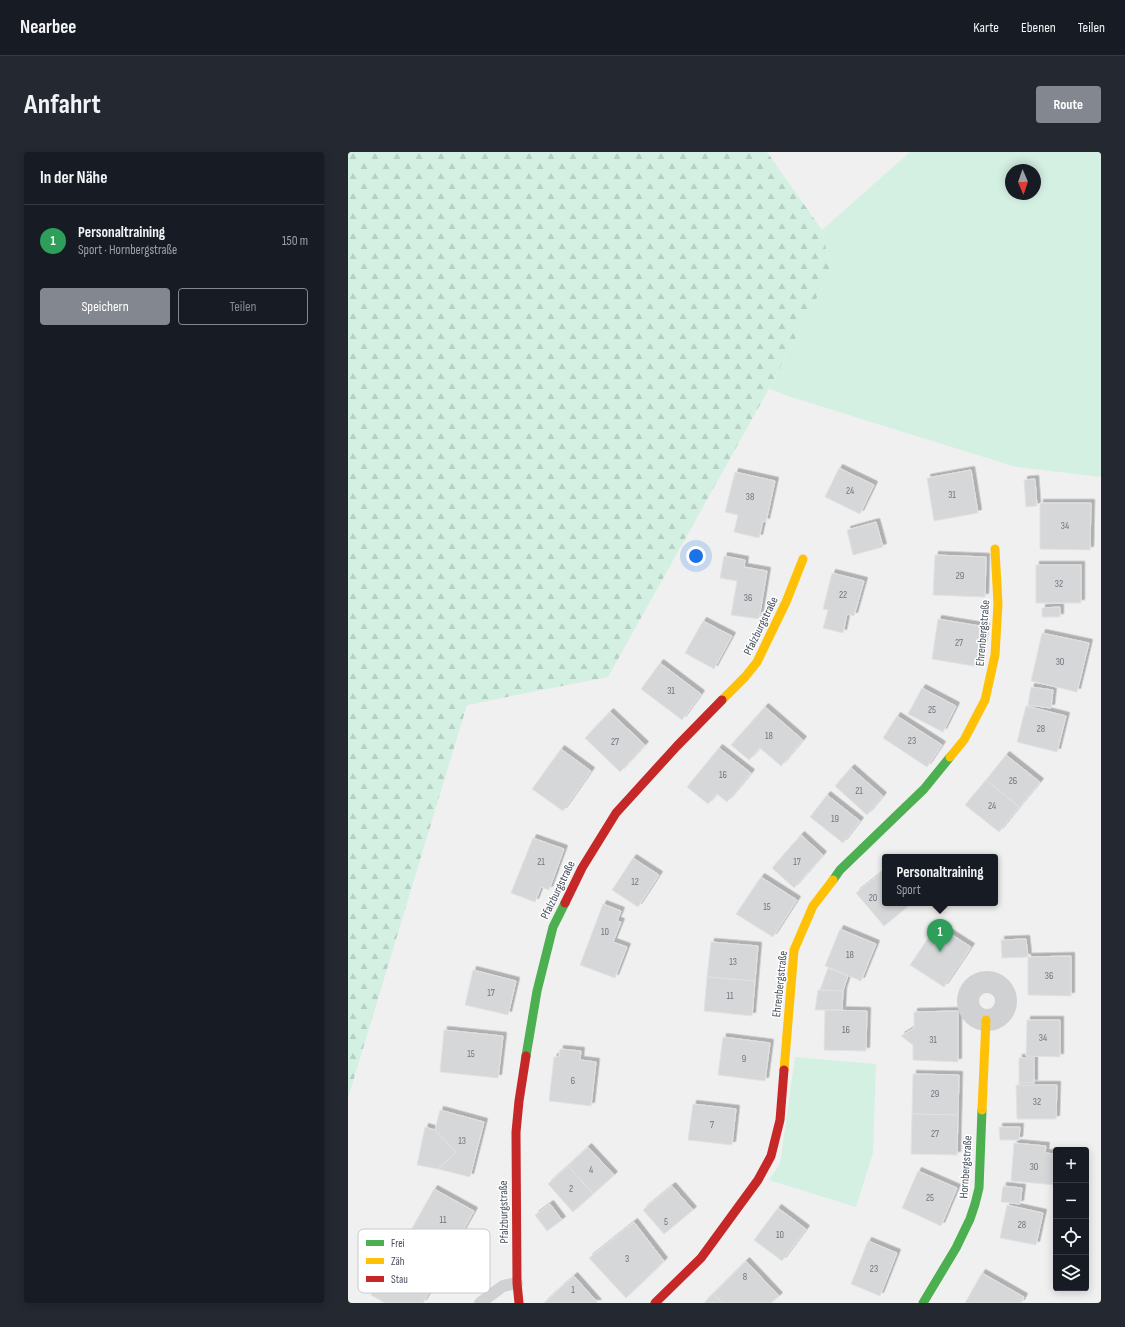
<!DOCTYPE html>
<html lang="de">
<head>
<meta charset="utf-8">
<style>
  :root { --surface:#171b24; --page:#242831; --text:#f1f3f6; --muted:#9ea1a6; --line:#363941; --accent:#828790 }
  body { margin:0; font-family:"Sofia Sans Condensed",sans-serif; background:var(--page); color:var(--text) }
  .controls { position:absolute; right:12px; bottom:12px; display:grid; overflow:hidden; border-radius:4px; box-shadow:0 2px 10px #0003 }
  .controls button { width:36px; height:36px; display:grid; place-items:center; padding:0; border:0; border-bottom:1px solid var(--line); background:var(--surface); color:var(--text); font:20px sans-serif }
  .compass { position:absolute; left:657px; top:12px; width:36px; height:36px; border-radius:50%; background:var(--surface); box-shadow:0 2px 10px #0003; rotate:178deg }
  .you { position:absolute; left:348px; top:404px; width:14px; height:14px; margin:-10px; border:3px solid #fff; border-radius:50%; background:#1a73e8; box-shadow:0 0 0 6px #1a73e833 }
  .badge { display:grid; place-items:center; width:26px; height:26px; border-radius:50%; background:var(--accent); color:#fff; font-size:13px; font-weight:700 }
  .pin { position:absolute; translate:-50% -33px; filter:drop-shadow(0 1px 2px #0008) }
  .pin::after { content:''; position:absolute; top:21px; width:14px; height:12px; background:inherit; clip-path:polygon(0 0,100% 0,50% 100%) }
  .popup { position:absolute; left:534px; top:702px; width:116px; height:52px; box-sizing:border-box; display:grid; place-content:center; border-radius:4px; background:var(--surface); filter:drop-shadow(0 1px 3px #0005); font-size:13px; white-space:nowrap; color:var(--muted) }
  .popup b { font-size:15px; color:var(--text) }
  .popup::after { content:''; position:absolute; left:50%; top:100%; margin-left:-8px; border:8px solid transparent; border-top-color:var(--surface) }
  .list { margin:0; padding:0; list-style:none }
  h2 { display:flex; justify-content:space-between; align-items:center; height:52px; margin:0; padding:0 16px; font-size:17px }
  h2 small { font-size:13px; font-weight:400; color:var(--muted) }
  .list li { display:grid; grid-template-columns:26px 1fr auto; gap:12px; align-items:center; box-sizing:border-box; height:72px; padding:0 16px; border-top:1px solid var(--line) }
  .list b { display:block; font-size:15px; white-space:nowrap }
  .list p { margin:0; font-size:13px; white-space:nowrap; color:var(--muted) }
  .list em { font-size:13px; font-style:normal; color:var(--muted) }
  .actions { display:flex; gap:8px; padding:12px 16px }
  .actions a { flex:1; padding:9px 0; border:1px solid var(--accent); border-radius:4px; text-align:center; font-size:14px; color:var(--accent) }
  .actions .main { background:var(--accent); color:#fff }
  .icon { flex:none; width:22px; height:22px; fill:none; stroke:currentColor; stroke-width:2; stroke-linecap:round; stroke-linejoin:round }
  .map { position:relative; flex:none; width:753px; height:1151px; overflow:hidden; border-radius:4px }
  header { display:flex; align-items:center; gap:24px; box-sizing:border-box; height:56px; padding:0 20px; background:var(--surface); border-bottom:1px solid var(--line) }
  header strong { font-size:19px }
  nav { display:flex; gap:22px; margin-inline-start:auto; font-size:14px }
  .intro { display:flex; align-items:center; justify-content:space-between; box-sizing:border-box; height:96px; padding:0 24px }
  h1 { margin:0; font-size:28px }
  .button { padding:10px 18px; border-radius:4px; background:var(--accent); color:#fff; font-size:14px; font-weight:700 }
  main { display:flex; gap:24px; padding:0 24px }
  aside { flex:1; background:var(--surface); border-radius:4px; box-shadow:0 2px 10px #0003 }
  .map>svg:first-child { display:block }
</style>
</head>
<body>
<header>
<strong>Nearbee</strong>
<nav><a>Karte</a><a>Ebenen</a><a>Teilen</a></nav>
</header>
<div class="intro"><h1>Anfahrt</h1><a class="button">Route</a></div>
<main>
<aside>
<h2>In der Nähe<small></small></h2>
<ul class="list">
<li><span class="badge" style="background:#2e9e5b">1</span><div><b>Personaltraining</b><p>Sport · Hornbergstraße</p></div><em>150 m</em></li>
</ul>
<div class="actions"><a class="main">Speichern</a><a>Teilen</a></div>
</aside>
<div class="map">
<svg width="753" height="1151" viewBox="0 0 753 1151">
  <defs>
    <pattern id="forest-firs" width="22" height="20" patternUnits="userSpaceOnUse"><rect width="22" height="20" fill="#d4f0e3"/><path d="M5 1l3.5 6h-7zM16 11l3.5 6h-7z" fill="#b7d0c5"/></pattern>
    <filter id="shadow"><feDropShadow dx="3.5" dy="-3.5" stdDeviation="0" flood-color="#0004"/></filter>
  </defs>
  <rect width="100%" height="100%" fill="#f1f0f0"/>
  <!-- grass -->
  <g fill="#d4f0e3" fill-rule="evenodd">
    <path d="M562 0H753V325L668 315 446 246 421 237 483 119 474 78ZM663 18H687V42H663Z"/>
    <path d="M447 905 528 912 525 1001 508 1055 421 1028 432 1012Z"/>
  </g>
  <!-- forest -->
  <path fill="url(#forest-firs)" d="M0 0H419L474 78 483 119 418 242 260 525 119 553 0 946Z"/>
  <!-- building -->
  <g fill="#d6d7d9" stroke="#e2e2e3" filter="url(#shadow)">
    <path d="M491 316 526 333 512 362 477 345Z"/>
    <path d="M623 318 630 361 586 369 579 326Z"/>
    <path d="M387 320 427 329 418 370 415 369 411 386 386 380 390 363 377 360Z"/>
    <path d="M687 327 689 354 678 355 676 328Z"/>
    <path d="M692 351H743L742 398 692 397Z"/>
    <path d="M528 370 535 395 505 403 499 378Z"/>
    <path d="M587 403 638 405 637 445 585 443Z"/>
    <path d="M376 404 397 408 396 415 419 419 411 467 383 463 389 429 372 426Z"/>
    <rect x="688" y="413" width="45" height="38"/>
    <path d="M484 421 516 429 506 464 499 462 495 481 475 476 480 458 475 457Z"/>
    <path d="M712 455V465H694V456Z"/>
    <path d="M590 467 638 475 631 515 584 507Z"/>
    <path d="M355 469 384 484 366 517 337 501Z"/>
    <path d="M694 481 741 491 729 540 683 529Z"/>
    <path d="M312 511 353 542 334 568 293 537Z"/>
    <path d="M683 535 705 538 703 556 680 553Z"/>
    <path d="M574 536 608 554 595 580 560 562Z"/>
    <path d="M678 554 718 564 709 600 669 590Z"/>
    <path d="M417 555 455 588 433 614 412 596 401 608 383 593Z"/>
    <path d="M262 560 297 593 272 620 237 586Z"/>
    <path d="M549 564 594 593 579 615 535 586Z"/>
    <path d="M371 596 403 621 379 650 369 642 360 652 339 635Z"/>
    <path d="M213 597 243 619 215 659 184 637Z"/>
    <path d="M658 603 692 630 671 655 638 628Z"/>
    <path d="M503 616 535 644 519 663 487 634Z"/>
    <path d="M638 628 671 655 651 680 617 653Z"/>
    <path d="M479 643 512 669 495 691 462 665Z"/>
    <path d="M453 683 475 703 446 736 424 716Z"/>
    <path d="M185 686 216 697 201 738 193 735 187 750 163 741Z"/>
    <path d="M285 706 311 723 290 755 264 738Z"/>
    <path d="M537 718V751H564L536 774 508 741Z"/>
    <path d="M413 725 449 748 425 785 388 762Z"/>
    <path d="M255 752 273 759 269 769 273 770 265 790 279 795 267 826 232 813Z"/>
    <path d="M589 773 623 795 596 835 562 813Z"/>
    <path d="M492 777 528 792 513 829 477 814Z"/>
    <path d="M678 787 680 805 654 806 653 788Z"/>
    <path d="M363 790 410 794 407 829 359 825Z"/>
    <path d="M723 804V844L680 843V805Z"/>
    <path d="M480 816 500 824 495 839 472 838Z"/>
    <path d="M125 818 168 829 160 863 117 853Z"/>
    <path d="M359 825 407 829 404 864 356 859Z"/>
    <path d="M470 838 495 839 494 858H467Z"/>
    <path d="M477 858 519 859 518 899 476 898Z"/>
    <path d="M610 859V910L565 908V893L553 884 566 876V860Z"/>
    <path d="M679 868H712V905L678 904Z"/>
    <path d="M96 878 155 884 150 926 92 920Z"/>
    <path d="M375 885 422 891 417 929 370 923Z"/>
    <path d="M212 897 233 899 232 908 248 910 243 954 201 949 206 905H211Z"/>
    <rect x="671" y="906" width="15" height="25"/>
    <path d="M565 922 611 923 610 963 564 962Z"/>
    <path d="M668 933H709L708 967H669Z"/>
    <path d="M345 952 388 957 384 993 340 988Z"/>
    <path d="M92 958 136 970 122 1025 90 1017 108 1000 87 978Z"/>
    <path d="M564 962 610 963 609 1003 563 1002Z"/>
    <path d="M77 975 87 978 108 1000 90 1017 69 1013Z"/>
    <path d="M651 975H672L671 988H652Z"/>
    <path d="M666 991 698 994 697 1001 708 1002V1033L663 1029Z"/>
    <path d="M240 995 266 1023 245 1042 220 1014Z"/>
    <path d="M220 1014 245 1042 225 1060 200 1032Z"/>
    <path d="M570 1019 609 1036 593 1074 554 1056Z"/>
    <path d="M324 1034 345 1058 316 1082 295 1058Z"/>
    <path d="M655 1034 674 1036 672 1052 653 1050Z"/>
    <path d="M86 1037 126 1059 103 1100 63 1078Z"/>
    <path d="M202 1052 214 1068 199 1079 187 1063Z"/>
    <path d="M659 1053 695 1061 688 1093 652 1086Z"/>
    <path d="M430 1056 458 1077 434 1109 406 1088Z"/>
    <path d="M286 1070 316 1109 278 1146 241 1106Z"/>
    <path d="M520 1089 549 1101 532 1144 503 1132Z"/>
    <path d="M47 1101 90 1125 75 1151H37L23 1143Z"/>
    <path d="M398 1109 431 1144 423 1151H375L365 1142Z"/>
    <path d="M634 1121 676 1145 673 1151H617Z"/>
    <path d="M226 1124 250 1151H196Z"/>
    <path d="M365 1142 375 1151H356Z"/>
  </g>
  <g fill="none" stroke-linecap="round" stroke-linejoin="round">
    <!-- lane -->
    <path stroke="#cfd1d3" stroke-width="12" d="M132 1151 155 1134 169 1131"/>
    <!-- street -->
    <circle stroke="#cfd1d3" stroke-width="22" cx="639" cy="849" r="19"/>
    <!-- fast -->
    <g stroke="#4caf50" stroke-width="9">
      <path d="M485 728 492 718 576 637 602 605"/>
      <path d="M178 904 189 839 205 775 217 751"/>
      <path d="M575 1151 608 1096 622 1067 627 1052 631 1036 634 958"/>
    </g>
    <!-- slow -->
    <g stroke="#ffc107" stroke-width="9">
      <path d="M374 548 397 525 409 510 438 450 455 407"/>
      <path d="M602 605 616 588 637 548 647 503 650 452 647 397"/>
      <path d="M436 918 446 798 465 754 485 728"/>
      <path d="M634 958 638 868"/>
    </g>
    <!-- jam -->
    <g stroke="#c62828" stroke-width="9">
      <path d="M217 751 234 716 268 661 329 594 374 548"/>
      <path d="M171 1151 169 1131 168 980 171 949 178 904"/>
      <path d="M307 1151 353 1106 410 1028 423 1004 432 968 436 918"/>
    </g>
  </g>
  <g text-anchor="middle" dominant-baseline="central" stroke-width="3" stroke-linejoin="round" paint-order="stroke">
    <!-- number labels -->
    <g font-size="10" fill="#6d737e">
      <text x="502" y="339">24</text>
      <text x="604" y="343">31</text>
      <text x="402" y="345">38</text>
      <text x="717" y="374">34</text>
      <text x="612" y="424">29</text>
      <text x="711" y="432">32</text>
      <text x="495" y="443">22</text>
      <text x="400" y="446">36</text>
      <text x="611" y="491">27</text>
      <text x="712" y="510">30</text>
      <text x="323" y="539">31</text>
      <text x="584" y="558">25</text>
      <text x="693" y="577">28</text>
      <text x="421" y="584">18</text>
      <text x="564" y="589">23</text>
      <text x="267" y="590">27</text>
      <text x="375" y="623">16</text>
      <text x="665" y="629">26</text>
      <text x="511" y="639">21</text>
      <text x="644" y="654">24</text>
      <text x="487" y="667">19</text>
      <text x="193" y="710">21</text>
      <text x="449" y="710">17</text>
      <text x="287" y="730">12</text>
      <text x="525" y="746">20</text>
      <text x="419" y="755">15</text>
      <text x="257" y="780">10</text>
      <text x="502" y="803">18</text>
      <text x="385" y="810">13</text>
      <text x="701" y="824">36</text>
      <text x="143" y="841">17</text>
      <text x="382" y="844">11</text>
      <text x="498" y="878">16</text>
      <text x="695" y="886">34</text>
      <text x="585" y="888">31</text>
      <text x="123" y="902">15</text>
      <text x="396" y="907">9</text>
      <text x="225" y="929">6</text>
      <text x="587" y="942">29</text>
      <text x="689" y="950">32</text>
      <text x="364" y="973">7</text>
      <text x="587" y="982">27</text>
      <text x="114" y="989">13</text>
      <text x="686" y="1015">30</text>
      <text x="243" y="1018">4</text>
      <text x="223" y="1037">2</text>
      <text x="582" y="1046">25</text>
      <text x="95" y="1068">11</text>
      <text x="318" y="1070">5</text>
      <text x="674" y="1073">28</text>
      <text x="432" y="1083">10</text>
      <text x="279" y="1107">3</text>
      <text x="526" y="1117">23</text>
      <text x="397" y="1125">8</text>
      <text x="225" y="1138">1</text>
    </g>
    <!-- street labels -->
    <g font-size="12" fill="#474f5d" stroke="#fff">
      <text transform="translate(413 474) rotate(-64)">Pfalzburgstraße</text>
      <text transform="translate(635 481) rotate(-85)">Ehrenbergstraße</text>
      <text transform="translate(210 738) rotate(-64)">Pfalzburgstraße</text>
      <text transform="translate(432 832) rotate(-84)">Ehrenbergstraße</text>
      <text transform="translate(618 1015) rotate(-86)">Hornbergstraße</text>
      <text transform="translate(156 1060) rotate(-91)">Pfalzburgstraße</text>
    </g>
  </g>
  <!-- legend -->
  <rect x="10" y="1077" width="132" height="64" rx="6" fill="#fff" stroke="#c8cace" stroke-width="1"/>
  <rect x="18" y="1088" width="18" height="6" fill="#4caf50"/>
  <rect x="18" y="1106" width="18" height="6" fill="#ffc107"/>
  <rect x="18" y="1124" width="18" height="6" fill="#c62828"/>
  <g font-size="11" fill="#474f5d">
    <text x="43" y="1095">Frei</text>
    <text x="43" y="1113">Zäh</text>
    <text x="43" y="1131">Stau</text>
  </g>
</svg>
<div class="controls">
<button>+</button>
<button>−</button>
<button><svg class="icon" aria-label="locate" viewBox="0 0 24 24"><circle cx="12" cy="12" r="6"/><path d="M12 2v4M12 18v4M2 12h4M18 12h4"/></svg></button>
<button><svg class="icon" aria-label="layers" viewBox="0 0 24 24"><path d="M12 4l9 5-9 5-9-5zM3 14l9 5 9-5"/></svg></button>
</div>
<svg class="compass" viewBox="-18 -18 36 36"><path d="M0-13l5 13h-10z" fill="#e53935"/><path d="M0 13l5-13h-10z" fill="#9ea1a6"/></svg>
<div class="you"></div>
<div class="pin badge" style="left:592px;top:800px;background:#2e9e5b">1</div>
<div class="popup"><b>Personaltraining</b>Sport</div>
</div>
</main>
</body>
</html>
